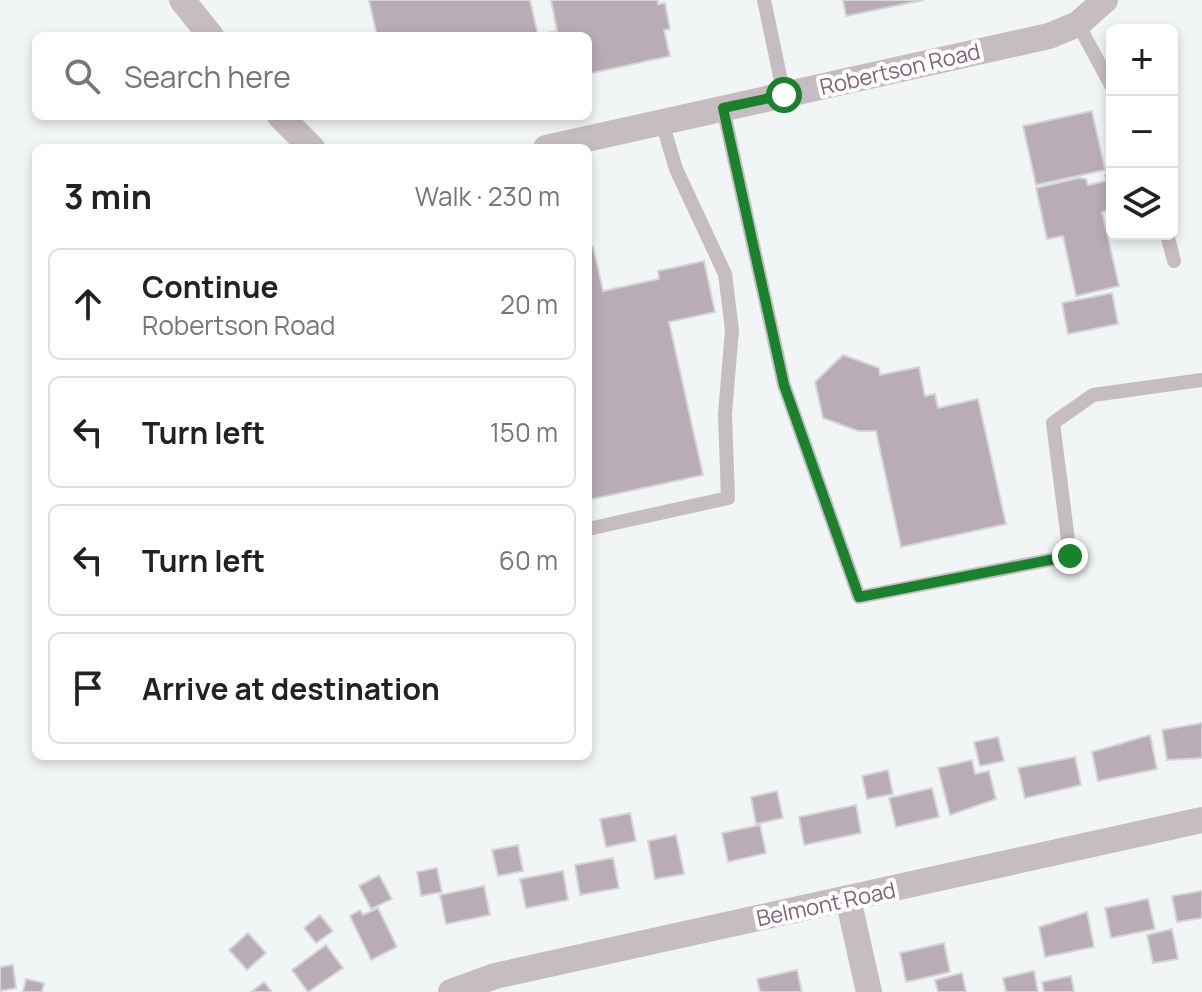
<!DOCTYPE html>
<html lang="en">
<head>
<meta charset="utf-8">
<style>
  :root { --surface:#fff; --page:#f2f2f2; --text:#222; --muted:#767676; --line:#e0e0e0 }
  body { margin:0; font-family:Manrope,sans-serif; background:var(--page); color:var(--text) }
  .controls { position:absolute; right:24px; top:24px; display:grid; overflow:hidden; border-radius:12px; box-shadow:0 4px 12px #0003 }
  .controls button { width:72px; height:72px; display:grid; place-items:center; padding:0; border:0; border-bottom:2px solid var(--line); background:var(--surface); color:var(--text); font:40px sans-serif }
  .stop { position:absolute; width:24px; height:24px; margin:-18px; border:6px solid #1a812c; border-radius:50%; background:#fff }
  .stop.end { background:#1a812c; border-color:#fff; box-shadow:0 2px 8px #0008 }
  .list { margin:0; padding:0; list-style:none }
  h2 { display:flex; justify-content:space-between; align-items:center; height:104px; margin:0; padding:0 32px; font-size:34px }
  h2 small { font-size:26px; font-weight:400; color:var(--muted) }
  .list li { display:grid; grid-template-columns:52px 1fr auto; gap:24px; align-items:center; box-sizing:border-box; height:112px; margin:0 16px 16px; padding:0 16px; border:2px solid var(--line); border-radius:12px }
  .list b { display:block; font-size:30px; white-space:nowrap }
  .list p { margin:0; font-size:26px; white-space:nowrap; color:var(--muted) }
  .list em { font-size:26px; font-style:normal; color:var(--muted) }
  .icon { flex:none; width:44px; height:44px; fill:none; stroke:currentColor; stroke-width:2; stroke-linecap:round; stroke-linejoin:round }
  .map { position:relative; flex:none; width:1202px; height:992px; overflow:hidden }
  .search { position:absolute; background:var(--surface); box-shadow:0 4px 12px #0003; left:32px; top:32px; width:560px; height:88px; display:flex; align-items:center; gap:20px; box-sizing:border-box; padding:0 28px; border-radius:12px; color:var(--muted); font-size:30px }
  .panel { position:absolute; background:var(--surface); box-shadow:0 4px 12px #0003; left:32px; top:144px; width:560px; height:616px; border-radius:12px }
  .map>svg:first-child { display:block }
</style>
</head>
<body>
<div class="map">
<svg width="1202" height="992" viewBox="0 0 1202 992">
  <rect width="100%" height="100%" fill="#f1f5f5"/>
  <!-- building -->
  <g fill="#baacb6" stroke="#d4d6d6" stroke-width="2">
    <path d="M369 0H530L538 35 557 31 551 0H658V4L665 3 670 29 664 30 670 56 588 74V36H377Z"/>
    <path d="M843 0H924L846 16Z"/>
    <path d="M1092 111 1105 170 1036 185 1023 126Z"/>
    <path d="M1112 173V210L1102 212 1119 286 1076 296 1063 236 1047 239 1036 188 1079 178 1086 179 1088 185 1106 181 1105 175Z"/>
    <path d="M593 247 603 291 659 279 658 271 704 261 715 312 669 322 703 475 588 500V248Z"/>
    <path d="M1112 293 1118 324 1068 334 1062 303Z"/>
    <path d="M843 355 879 368 880 375 919 367 925 396 935 394 938 408 978 399 1006 524 901 547 876 431H858L823 418 815 382Z"/>
    <path d="M1202 723V758L1167 760 1162 730Z"/>
    <path d="M1150 735 1157 769 1098 781 1092 752Z"/>
    <path d="M998 737 1004 761 980 766 974 742Z"/>
    <path d="M1075 757 1081 785 1025 798 1018 768Z"/>
    <path d="M972 760 975 774 989 771 996 799 950 815 938 768Z"/>
    <path d="M888 770 893 794 867 799 862 776Z"/>
    <path d="M932 788 939 817 896 827 889 798Z"/>
    <path d="M777 791 783 818 756 824 751 797Z"/>
    <path d="M856 805 861 833 804 845 799 817Z"/>
    <path d="M630 813 636 841 606 847 600 819Z"/>
    <path d="M760 825 766 853 728 862 722 833Z"/>
    <path d="M676 835 684 874 655 879 648 841Z"/>
    <path d="M518 845 523 871 498 876 492 850Z"/>
    <path d="M613 858 619 888 580 895 575 865Z"/>
    <path d="M437 868 442 892 421 896 417 872Z"/>
    <path d="M563 871 568 900 526 908 520 879Z"/>
    <path d="M379 875 392 899 371 909 359 886Z"/>
    <path d="M484 886 490 915 446 924 440 895Z"/>
    <path d="M1202 891V918L1177 922 1172 896Z"/>
    <path d="M1148 899 1155 929 1111 938 1105 908Z"/>
    <path d="M378 908 397 947 371 960 350 916 360 910 363 915Z"/>
    <path d="M1087 912 1094 947 1045 957 1039 927Z"/>
    <path d="M320 915 333 931 316 943 304 928Z"/>
    <path d="M1172 929 1178 959 1153 963 1147 935Z"/>
    <path d="M248 933 266 953 247 970 229 950Z"/>
    <path d="M944 943 950 972 906 982 900 953Z"/>
    <path d="M326 945 343 968 308 992 292 970Z"/>
    <path d="M13 965 16 988 0 991V967Z"/>
    <path d="M797 970 802 992H760L757 979Z"/>
    <path d="M1034 971 1038 992H1006L1003 978Z"/>
    <path d="M962 973 966 992H938L935 980Z"/>
    <path d="M1071 976 1074 992H1044L1042 982Z"/>
    <path d="M26 979 44 983 42 992H23Z"/>
    <path d="M264 982 272 992H251Z"/>
  </g>
  <g fill="none" stroke-linecap="round" stroke-linejoin="round">
    <!-- lane -->
    <g stroke="#c6bdc2" stroke-width="14">
      <path d="M764 0 784 95"/>
      <path d="M1078 24 1112 87"/>
      <path d="M723 108 784 385 859 597 1070 556 1053 423 1093 395 1202 380"/>
      <path d="M1167 234 1174 261"/>
      <path d="M588 529 728 498 725 414 732 330 725 274 676 169 662 122"/>
    </g>
    <!-- street -->
    <g stroke="#c6bdc2" stroke-width="26">
      <path d="M182 0 211 36"/>
      <path d="M280 116 312 148"/>
      <path d="M546 148 1049 36 1078 24 1105 0"/>
      <path d="M848 899 869 992"/>
      <path d="M451 992 495 976 1202 820"/>
    </g>
  </g>
  <g fill="none" stroke-linecap="round" stroke-linejoin="round">
    <!-- route -->
    <path stroke="#1a812c" stroke-width="10" d="M784 95 723 108 784 385 859 597 1070 556"/>
  </g>
  <g text-anchor="middle" dominant-baseline="central" stroke-width="8" stroke-linejoin="round" paint-order="stroke">
    <!-- street labels -->
    <g font-size="22" fill="#856177" stroke="#fff">
      <text transform="translate(900 69) rotate(-13)">Robertson Road</text>
      <text transform="translate(826 904) rotate(-12)">Belmont Road</text>
    </g>
  </g>
</svg>
<div class="controls">
<button>+</button>
<button>−</button>
<button><svg class="icon" aria-label="layers" viewBox="0 0 24 24"><path d="M12 4l9 5-9 5-9-5zM3 14l9 5 9-5"/></svg></button>
</div>
<div class="stop" style="left:784px;top:95px"></div>
<div class="stop end" style="left:1070px;top:556px"></div>
<div class="search"><svg class="icon" aria-label="search" viewBox="0 0 24 24"><circle cx="10" cy="10" r="6"/><path d="M15 15l6 6"/></svg>Search here</div>
<section class="panel">
<h2>3 min<small>Walk · 230 m</small></h2>
<ul class="list">
<li><svg class="icon" aria-label="ahead" viewBox="0 0 24 24"><path d="M12 20V5M6 11l6-6 6 6"/></svg><div><b>Continue</b><p>Robertson Road</p></div><em>20 m</em></li>
<li><svg class="icon" aria-label="left" viewBox="0 0 24 24"><path d="M17 20v-9H6M10 6l-5 5 5 5"/></svg><div><b>Turn left</b></div><em>150 m</em></li>
<li><svg class="icon" aria-label="left" viewBox="0 0 24 24"><path d="M17 20v-9H6M10 6l-5 5 5 5"/></svg><div><b>Turn left</b></div><em>60 m</em></li>
<li><svg class="icon" aria-label="arrive" viewBox="0 0 24 24"><path d="M6 21V4h12l-3 4 3 4H6"/></svg><div><b>Arrive at destination</b></div></li>
</ul>
</section>
</div>
</body>
</html>
